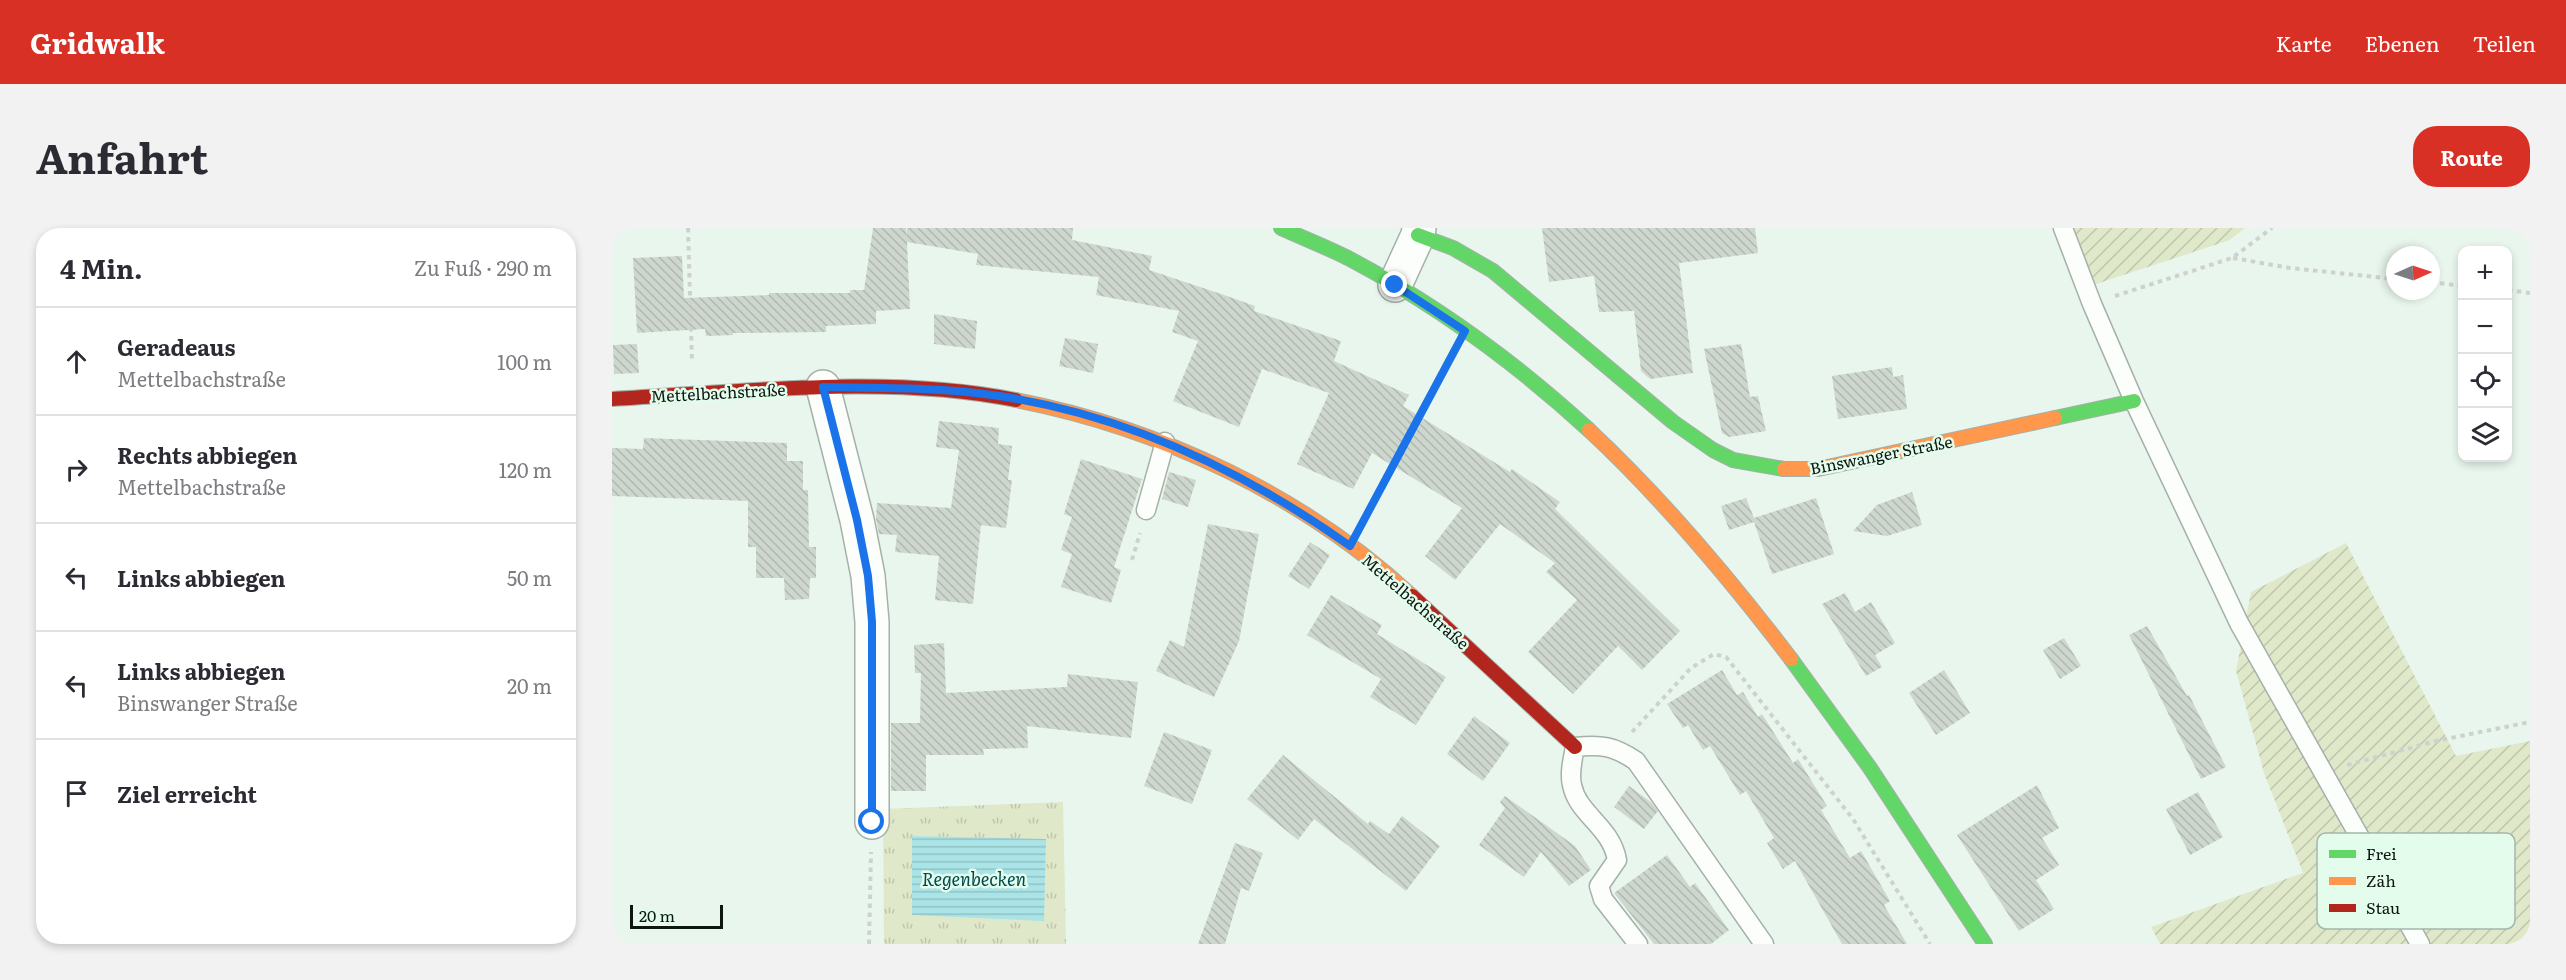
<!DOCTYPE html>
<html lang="de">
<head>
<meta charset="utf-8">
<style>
  :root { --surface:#fff; --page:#f2f2f3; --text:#2b2b33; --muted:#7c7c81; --line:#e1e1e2; --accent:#d93025 }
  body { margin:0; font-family:Literata,serif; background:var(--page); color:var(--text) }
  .controls { position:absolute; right:18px; top:18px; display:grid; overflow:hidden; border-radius:12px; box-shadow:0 3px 9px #0003 }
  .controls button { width:54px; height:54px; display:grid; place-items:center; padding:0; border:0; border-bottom:2px solid var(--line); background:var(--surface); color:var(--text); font:30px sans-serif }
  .compass { position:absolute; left:1774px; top:18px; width:54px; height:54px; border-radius:50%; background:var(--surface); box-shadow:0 3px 9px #0003; rotate:87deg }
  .scale { position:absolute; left:18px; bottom:15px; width:93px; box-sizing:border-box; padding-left:6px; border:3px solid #0d1610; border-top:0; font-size:16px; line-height:21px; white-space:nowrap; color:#0d1610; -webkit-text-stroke:4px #e3fcec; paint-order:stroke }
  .stop { position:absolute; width:18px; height:18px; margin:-14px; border:4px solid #1a73e8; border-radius:50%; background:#fff }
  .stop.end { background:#1a73e8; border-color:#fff; box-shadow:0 2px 6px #0008 }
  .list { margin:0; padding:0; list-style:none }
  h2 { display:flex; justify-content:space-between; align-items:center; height:78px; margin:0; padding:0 24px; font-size:26px }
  h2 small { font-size:20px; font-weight:400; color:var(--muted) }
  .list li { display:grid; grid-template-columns:39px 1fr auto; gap:18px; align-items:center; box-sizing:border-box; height:108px; padding:0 24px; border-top:2px solid var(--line) }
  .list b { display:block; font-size:22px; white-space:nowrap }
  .list p { margin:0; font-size:20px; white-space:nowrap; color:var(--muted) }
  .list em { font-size:20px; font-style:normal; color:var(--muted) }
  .icon { flex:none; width:33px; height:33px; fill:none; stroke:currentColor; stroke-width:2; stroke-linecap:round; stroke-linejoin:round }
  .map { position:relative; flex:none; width:1918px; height:716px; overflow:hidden; border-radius:24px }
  header { display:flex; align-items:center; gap:36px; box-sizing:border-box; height:84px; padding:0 30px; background:var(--accent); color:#fff }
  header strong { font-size:28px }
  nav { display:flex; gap:33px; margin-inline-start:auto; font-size:21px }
  .intro { display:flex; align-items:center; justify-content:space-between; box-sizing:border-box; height:144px; padding:0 36px }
  h1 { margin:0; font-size:42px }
  .button { padding:15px 27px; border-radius:24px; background:var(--accent); color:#fff; font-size:21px; font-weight:700 }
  main { display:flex; gap:36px; padding:0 36px }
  aside { flex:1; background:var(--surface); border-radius:24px; box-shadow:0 3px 9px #0003 }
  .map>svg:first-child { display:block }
</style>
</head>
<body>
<header>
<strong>Gridwalk</strong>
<nav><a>Karte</a><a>Ebenen</a><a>Teilen</a></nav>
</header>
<div class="intro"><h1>Anfahrt</h1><a class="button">Route</a></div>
<main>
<aside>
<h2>4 Min.<small>Zu Fuß · 290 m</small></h2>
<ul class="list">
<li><svg class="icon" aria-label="ahead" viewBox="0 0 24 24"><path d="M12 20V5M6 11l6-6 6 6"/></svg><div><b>Geradeaus</b><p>Mettelbachstraße</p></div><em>100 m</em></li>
<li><svg class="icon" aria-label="right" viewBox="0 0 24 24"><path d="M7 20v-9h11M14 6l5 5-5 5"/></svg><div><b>Rechts abbiegen</b><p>Mettelbachstraße</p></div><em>120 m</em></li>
<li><svg class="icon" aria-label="left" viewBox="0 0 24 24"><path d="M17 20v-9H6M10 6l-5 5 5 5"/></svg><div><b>Links abbiegen</b></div><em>50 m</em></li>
<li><svg class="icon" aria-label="left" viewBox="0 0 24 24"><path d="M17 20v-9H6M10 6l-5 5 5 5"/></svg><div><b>Links abbiegen</b><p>Binswanger Straße</p></div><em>20 m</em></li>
<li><svg class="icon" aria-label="arrive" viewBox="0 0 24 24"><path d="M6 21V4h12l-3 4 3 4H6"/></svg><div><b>Ziel erreicht</b></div></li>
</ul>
</aside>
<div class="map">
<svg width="1918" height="716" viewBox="0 0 1918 716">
  <defs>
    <pattern id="grass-tufts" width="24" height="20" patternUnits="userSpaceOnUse" patternTransform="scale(1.5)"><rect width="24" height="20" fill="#e0e8ca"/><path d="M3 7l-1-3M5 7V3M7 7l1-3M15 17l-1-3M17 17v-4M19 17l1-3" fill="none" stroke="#bfc6ac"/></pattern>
    <pattern id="garden-furrows" width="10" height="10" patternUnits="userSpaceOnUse" patternTransform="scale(1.5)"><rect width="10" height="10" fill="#e0e8ca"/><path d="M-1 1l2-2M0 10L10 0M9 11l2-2" fill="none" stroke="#bfc6ac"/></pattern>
    <pattern id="water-rules" width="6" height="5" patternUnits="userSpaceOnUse" patternTransform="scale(1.5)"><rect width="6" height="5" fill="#aae4e7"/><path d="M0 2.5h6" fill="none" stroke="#91c3c5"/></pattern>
    <pattern id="building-back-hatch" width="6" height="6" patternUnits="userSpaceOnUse" patternTransform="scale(1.5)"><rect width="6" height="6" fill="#ced7ce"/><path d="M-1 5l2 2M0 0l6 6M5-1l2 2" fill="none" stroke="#b0b8b0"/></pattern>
  </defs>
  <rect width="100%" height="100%" fill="#e9f6ed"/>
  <!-- grass -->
  <path fill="url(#grass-tufts)" d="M451 574 454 716H272L271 581Z"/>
  <!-- garden -->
  <g fill="url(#garden-furrows)">
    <path d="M1462 0H1633L1618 12 1481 57Z"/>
    <path d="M1734 315 1844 528 1918 513V716H1548L1539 699 1691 645 1652 545 1624 443 1639 364Z"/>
  </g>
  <!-- water -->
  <path fill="url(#water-rules)" d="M300 608 434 611 432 693 300 687Z"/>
  <!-- building -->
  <g fill="url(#building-back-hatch)">
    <path d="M261 0H294V9L295 0H461L460 12 540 28 537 42 612 67 643 78 642 83 729 113 722 133 797 167 791 178 898 244 900 241 948 274 943 281 1068 403 1030 442 1006 418 961 466 916 424 965 372 934 344 943 335 888 296 843 352 813 328 850 280 760 225 741 261 685 236 717 165 650 141 627 199 561 173 586 113 560 104 567 83 484 67 487 49 364 37 366 26 295 14 298 81 264 83V96L214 98V104L121 105V107L94 108 93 101 25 105 21 30 70 28 72 70 157 67V65H238V62H252Z"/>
    <path d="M930 0H1143L1146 25 1067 35 1081 145 1038 151 1029 143 1022 83 987 84 982 48 937 54Z"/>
    <path d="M322 86 365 93 363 121 322 116Z"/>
    <path d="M453 110 486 116 481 145 447 138Z"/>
    <path d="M25 116 27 145 2 146 1 117Z"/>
    <path d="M1129 116 1138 169 1146 168 1154 203 1117 209 1110 205 1092 121Z"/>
    <path d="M1280 139 1281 149 1291 147 1295 181 1226 191 1220 148Z"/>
    <path d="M327 193 387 200 386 216 400 218 396 252H400L394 300 369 297 361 376 323 372 327 328 283 324 285 307 267 306 264 291 265 275 339 280 347 222 324 219Z"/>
    <path d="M32 210 175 215V233H191V262H196L197 319H204V350H198L197 371 173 372 172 350H144V319H136V273L0 268V220L31 221Z"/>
    <path d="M469 231 530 251 502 339 509 342 499 375 449 359 460 326 449 322 460 289 452 286Z"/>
    <path d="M557 244 584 252 576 279 550 271Z"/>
    <path d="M1300 264 1310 297 1275 308 1241 303 1265 277Z"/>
    <path d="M1134 270 1142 290 1204 270 1222 326 1160 346 1142 294 1117 302 1109 278Z"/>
    <path d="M596 296 647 306 627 413 602 469 544 443 558 412 572 419Z"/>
    <path d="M698 314 718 327 697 361 676 348Z"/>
    <path d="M1233 365 1243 384 1259 374 1283 415 1263 427 1270 439 1254 448 1210 376Z"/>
    <path d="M719 367 770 397 765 406 834 449 804 497 758 469 769 451 695 407Z"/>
    <path d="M1535 398 1575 468 1577 467 1614 539 1589 551 1517 407Z"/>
    <path d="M1452 410 1469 438 1448 451 1431 422Z"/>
    <path d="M332 415 334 465 455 459 456 446 526 454 519 510 415 498 416 520 371 521 372 527H314V563H279V495H308L309 445H303L302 417Z"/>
    <path d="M1110 442 1125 467 1131 464 1146 489 1150 486 1181 535 1186 531 1215 578 1209 582 1238 630 1249 623 1278 673 1272 677 1295 716H1230L1183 633 1171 641 1155 615 1162 610 1134 563 1128 567 1098 518 1091 522 1076 497 1071 500 1055 476Z"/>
    <path d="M1332 442 1358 485 1324 507 1297 465Z"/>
    <path d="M862 488 898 515 871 553 835 526Z"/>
    <path d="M552 504 600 522 580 576 532 558Z"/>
    <path d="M671 527 756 596 758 593 777 606 790 588 828 618 794 663 702 591 686 612 635 571Z"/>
    <path d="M1425 557 1447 600 1430 610 1447 637 1424 652 1442 681 1407 703 1345 607Z"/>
    <path d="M1017 558 1040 575 1046 583 1032 601 1002 579Z"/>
    <path d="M1586 564 1611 609 1578 627 1554 581Z"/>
    <path d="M893 568 963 618 979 642 957 658 929 624 912 649 867 617 893 580 888 574Z"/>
    <path d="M623 615 651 625 637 663 629 660 613 716H586Z"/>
    <path d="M1055 627 1078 659 1083 655 1117 702 1099 716H1042L1002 665Z"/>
  </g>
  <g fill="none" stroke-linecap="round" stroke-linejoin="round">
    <defs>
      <g id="lane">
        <path d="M1451 0 1480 76 1522 173 1627 395 1808 716"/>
        <path d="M534 282 553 214"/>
        <path d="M1026 716 991 671 987 658 1005 632C999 598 966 587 960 557 957 545 961 530 963 519 989 516 1002 518 1024 533L1152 716"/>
      </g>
      <g id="street">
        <path d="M783 57 806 7 807 0"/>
        <path d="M211 159 245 292 256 348 260 394V594"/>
      </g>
      <g id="fast">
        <path d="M669 0C691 10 714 19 736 30 823 76 904 135 977 202"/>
        <path d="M806 7 841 20 881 43 1061 194 1101 222 1121 232 1172 241"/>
        <path d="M1443 190 1522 173"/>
        <path d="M1179 431 1258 540 1373 716"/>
      </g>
      <g id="slow">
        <path d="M404 172C548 200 691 267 800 368"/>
        <path d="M977 202C1051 271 1118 351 1179 431"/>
        <path d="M1172 241H1206L1443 190"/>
      </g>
      <g id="jam">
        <path d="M0 171C129 164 277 146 404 172"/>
        <path d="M800 368 963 519"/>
      </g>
    </defs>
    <!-- lane casing -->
    <use href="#lane" stroke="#a5b0a9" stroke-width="21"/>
    <!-- street casing -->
    <use href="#street" stroke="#a5b0a9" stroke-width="36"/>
    <!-- fast casing -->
    <use href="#fast" stroke="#a5b0a9" stroke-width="16"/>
    <!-- slow casing -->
    <use href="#slow" stroke="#a5b0a9" stroke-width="16"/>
    <!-- jam casing -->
    <use href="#jam" stroke="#a5b0a9" stroke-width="16"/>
    <!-- path -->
    <g stroke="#ced2cf" stroke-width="4" stroke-dasharray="4.5 4.5" stroke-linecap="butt">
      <path d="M76 0 80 134"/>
      <path d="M1621 30 1678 40 1783 51"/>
      <path d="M1819 54 1850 58"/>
      <path d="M1896 62 1918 65"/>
      <path d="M1503 68 1620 30 1660 0"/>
      <path d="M753 291 838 131"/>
      <path d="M520 332 528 305"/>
      <path d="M1020 504 1079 440 1102 426 1114 429 1241 591 1318 716"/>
      <path d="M1735 537 1824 513 1918 494"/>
      <path d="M257 716 259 624"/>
    </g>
    <!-- lane -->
    <use href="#lane" stroke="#fcfefc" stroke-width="18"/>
    <!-- street -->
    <use href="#street" stroke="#fcfefc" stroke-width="33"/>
    <!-- fast -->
    <use href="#fast" stroke="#63d668" stroke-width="14"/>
    <!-- slow -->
    <use href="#slow" stroke="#ff974d" stroke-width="14"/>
    <!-- jam -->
    <use href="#jam" stroke="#b3261e" stroke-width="14"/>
  </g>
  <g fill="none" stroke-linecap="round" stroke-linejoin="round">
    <!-- route -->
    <path stroke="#1a73e8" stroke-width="8" d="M260 594V394L256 348 245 292 211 159C268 160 324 159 380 167 511 185 632 243 738 318L853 103 783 57"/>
  </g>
  <g text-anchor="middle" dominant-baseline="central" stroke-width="5" stroke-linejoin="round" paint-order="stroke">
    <!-- street labels -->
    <g font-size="16" fill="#0d1610" stroke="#e3fcec">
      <text transform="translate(106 164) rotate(-3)">Mettelbachstraße</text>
      <text transform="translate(1269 226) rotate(-11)">Binswanger Straße</text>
      <text transform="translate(804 373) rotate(41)">Mettelbachstraße</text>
    </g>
    <!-- water labels -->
    <g font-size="18" font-style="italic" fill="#004a4f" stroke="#e3fcec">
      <text x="362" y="650">Regenbecken</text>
    </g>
  </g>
  <!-- legend -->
  <rect x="1705" y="605" width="198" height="96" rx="9" fill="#e3fcec" stroke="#a3b7aa" stroke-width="1.5"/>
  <rect x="1717" y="622" width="27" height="8" fill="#63d668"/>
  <rect x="1717" y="649" width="27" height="8" fill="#ff974d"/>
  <rect x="1717" y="676" width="27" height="8" fill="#b3261e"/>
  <g font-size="16" fill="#0d1610">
    <text x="1754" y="632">Frei</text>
    <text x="1754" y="659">Zäh</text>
    <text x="1754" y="686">Stau</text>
  </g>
</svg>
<div class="controls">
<button>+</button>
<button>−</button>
<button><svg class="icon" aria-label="locate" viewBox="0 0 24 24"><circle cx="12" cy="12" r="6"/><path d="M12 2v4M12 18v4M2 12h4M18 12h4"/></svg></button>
<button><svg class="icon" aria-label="layers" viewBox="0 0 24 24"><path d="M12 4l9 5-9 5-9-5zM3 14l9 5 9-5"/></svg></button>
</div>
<svg class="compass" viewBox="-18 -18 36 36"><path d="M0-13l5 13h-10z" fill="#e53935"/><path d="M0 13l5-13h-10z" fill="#7c7c81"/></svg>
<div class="scale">20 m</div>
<div class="stop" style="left:260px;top:594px"></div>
<div class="stop end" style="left:783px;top:57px"></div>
</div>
</main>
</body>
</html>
